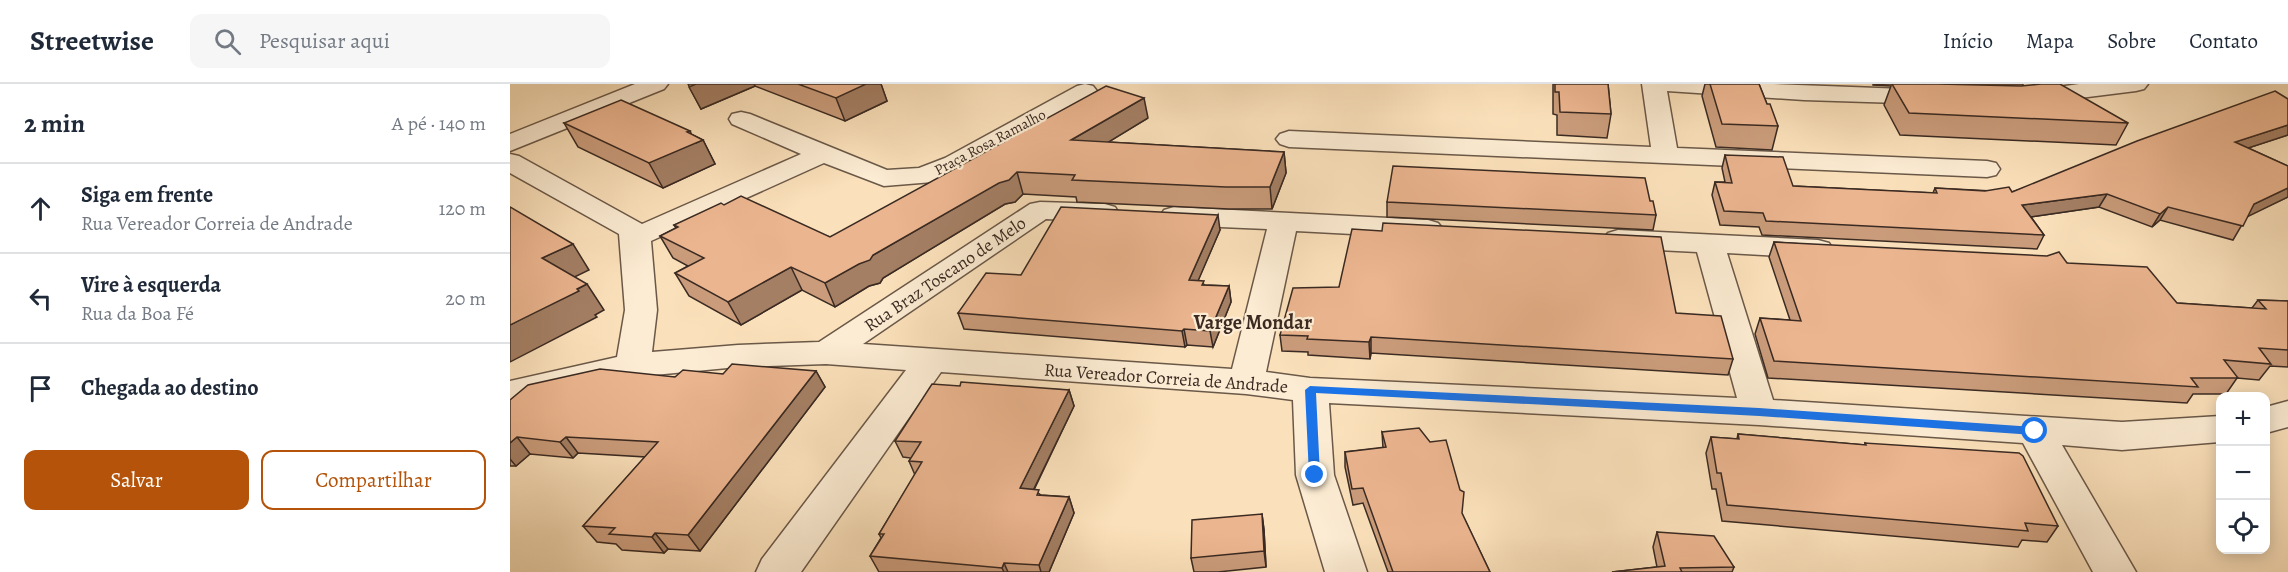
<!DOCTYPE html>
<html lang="pt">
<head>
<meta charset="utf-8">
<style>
  :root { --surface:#fff; --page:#f6f6f7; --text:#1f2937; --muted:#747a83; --line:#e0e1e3; --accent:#b45309 }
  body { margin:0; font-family:Alegreya,serif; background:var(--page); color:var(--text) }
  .controls { position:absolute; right:18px; bottom:18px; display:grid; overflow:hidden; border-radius:12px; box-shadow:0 3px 15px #0003 }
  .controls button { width:54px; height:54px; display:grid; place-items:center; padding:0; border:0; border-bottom:2px solid var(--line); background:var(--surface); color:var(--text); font:30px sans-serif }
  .stop { position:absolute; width:18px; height:18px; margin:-14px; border:4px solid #1a73e8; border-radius:50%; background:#fff }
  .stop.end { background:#1a73e8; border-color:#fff; box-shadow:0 2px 6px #0008 }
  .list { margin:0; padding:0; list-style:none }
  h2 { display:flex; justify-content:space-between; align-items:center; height:78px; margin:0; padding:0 24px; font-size:26px }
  h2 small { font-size:20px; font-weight:400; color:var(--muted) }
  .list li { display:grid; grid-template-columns:39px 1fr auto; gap:18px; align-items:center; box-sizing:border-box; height:90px; padding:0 24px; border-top:2px solid var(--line) }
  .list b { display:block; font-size:22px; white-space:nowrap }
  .list p { margin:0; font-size:20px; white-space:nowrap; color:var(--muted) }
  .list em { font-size:20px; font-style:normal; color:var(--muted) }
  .actions { display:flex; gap:12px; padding:18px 24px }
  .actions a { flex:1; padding:14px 0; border:2px solid var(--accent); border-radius:12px; text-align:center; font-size:21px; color:var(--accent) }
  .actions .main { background:var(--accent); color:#fff }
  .icon { flex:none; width:33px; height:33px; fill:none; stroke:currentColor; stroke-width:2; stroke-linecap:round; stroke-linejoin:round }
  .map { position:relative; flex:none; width:1778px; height:488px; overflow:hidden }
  header { display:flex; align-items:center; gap:36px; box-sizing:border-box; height:84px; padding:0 30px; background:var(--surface); border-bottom:2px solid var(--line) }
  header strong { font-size:28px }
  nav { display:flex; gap:33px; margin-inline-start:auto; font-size:21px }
  .search { width:420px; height:54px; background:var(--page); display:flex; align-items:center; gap:15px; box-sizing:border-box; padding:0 21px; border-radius:12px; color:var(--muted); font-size:22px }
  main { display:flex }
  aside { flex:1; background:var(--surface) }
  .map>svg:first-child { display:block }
</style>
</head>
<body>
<header>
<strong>Streetwise</strong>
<div class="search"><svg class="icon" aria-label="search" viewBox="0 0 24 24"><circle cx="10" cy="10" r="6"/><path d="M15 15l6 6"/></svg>Pesquisar aqui</div>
<nav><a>Início</a><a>Mapa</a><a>Sobre</a><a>Contato</a></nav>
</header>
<main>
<aside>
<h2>2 min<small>A pé · 140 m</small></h2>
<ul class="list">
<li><svg class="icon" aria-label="ahead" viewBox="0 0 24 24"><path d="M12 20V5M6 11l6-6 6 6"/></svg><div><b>Siga em frente</b><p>Rua Vereador Correia de Andrade</p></div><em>120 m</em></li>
<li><svg class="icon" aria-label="left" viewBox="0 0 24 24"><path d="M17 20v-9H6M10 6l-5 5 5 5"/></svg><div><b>Vire à esquerda</b><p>Rua da Boa Fé</p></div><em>20 m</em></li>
<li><svg class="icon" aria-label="arrive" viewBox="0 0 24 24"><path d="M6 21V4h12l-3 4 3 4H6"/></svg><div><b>Chegada ao destino</b></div></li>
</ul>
<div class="actions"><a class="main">Salvar</a><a>Compartilhar</a></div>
</aside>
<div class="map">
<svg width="1778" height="488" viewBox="0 0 1778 488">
  <rect width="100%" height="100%" fill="#fbe1bb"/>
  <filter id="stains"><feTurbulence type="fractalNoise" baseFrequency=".00333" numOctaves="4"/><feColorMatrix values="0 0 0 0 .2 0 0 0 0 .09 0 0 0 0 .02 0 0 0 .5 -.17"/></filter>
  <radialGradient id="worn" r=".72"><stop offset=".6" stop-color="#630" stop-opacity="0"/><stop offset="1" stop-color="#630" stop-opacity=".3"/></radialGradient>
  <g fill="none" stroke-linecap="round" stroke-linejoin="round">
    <defs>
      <g id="minor">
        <path d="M125 0H158L154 5 0 67V50Z"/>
        <path d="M575 0 583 2 587 7 583 12 453 86 423 98 374 102 314 79 141 157 147 226 142 268 228 261 309 258 520 120 530 118 595 120 605 123 609 129 605 135 595 138 536 135 353 260 722 285 757 145 664 141 654 138 650 132 654 126 664 123 918 136 928 139 933 145 928 151 918 154 786 147 756 288 800 294 1227 314 1187 168 1108 164 1098 161 1093 155 1098 149 1108 146 1308 156 1319 159 1323 165 1319 171 1308 174 1217 169 1263 316 1612 338 1710 332V358L1612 366 1552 361 1626 488H1583L1513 359 1249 341 819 319 824 391 857 488H815L786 391 783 316 736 310 431 288 291 488H246L252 475 396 286 316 280 228 283 123 293 0 321V297L107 273 115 226 109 150 0 89V70L9 72 132 140 291 70 222 40 219 35 222 30 231 28 240 30 377 86 409 84 435 74 567 2Z"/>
        <path d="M1132 0H1263L1421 6 1429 8 1433 13 1429 18 1421 20 1294 16 1157 7 1167 64 1477 77 1486 79 1490 85 1486 91 1477 93 779 63 770 60 766 55 770 50 779 47 1141 63Z"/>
        <path d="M1569 0H1638L1634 5 1626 7 1521 20 1513 18 1509 13 1513 8Z"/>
        <path d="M1778 317V343L1756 349V323Z"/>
      </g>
    </defs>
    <!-- minor casing -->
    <use href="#minor" stroke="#6a5848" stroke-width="3"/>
    <!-- minor -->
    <use href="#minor" fill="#fcecd3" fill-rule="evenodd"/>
  </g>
  <!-- wall -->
  <g fill="#ca9c7b" stroke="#3a2a22" stroke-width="1.5">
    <path d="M178 0H371L377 17 335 37 245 2 191 25Z"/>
    <path d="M1043 0H1098L1101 30 1097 54 1047 51V31L1043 30Z"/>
    <path d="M1195 0H1249L1257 20 1268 42 1262 66 1206 63 1192 12Z"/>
    <path d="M1363 0H1513V2L1618 39 1606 61 1390 51 1374 21 1381 2 1363 1Z"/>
    <path d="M1778 15V51L1738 64 1778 82V113L1737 132 1723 156 1650 136 1642 143 1589 123 1521 133 1534 151 1527 165 1252 151 1249 143 1210 141 1202 111 1205 98H1215L1212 84 1215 71 1283 102 1423 109 1425 104 1502 108Z"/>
    <path d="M638 34 598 58 774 68 776 89 762 125H719L567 118 566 113 513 110 505 118 495 120 373 194 370 199 359 202 325 223 292 206 231 241 179 212 165 189 178 182 163 174 150 152 166 144 164 141 214 121 320 153Z"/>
    <path d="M54 39 183 51 193 56 205 80 153 104 68 63Z"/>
    <path d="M1140 117 1146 131 1143 146 877 133V118Z"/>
    <path d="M710 146 688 196 695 201 719 202 721 218 703 263 677 261 675 263 454 245 448 229 511 191Z"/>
    <path d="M1264 158 1557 179 1667 219 1742 224 1748 216 1778 217V283L1760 282 1749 296 1727 294 1716 310H1683L1677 319 1258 294 1245 250 1250 234 1280 236 1259 173Z"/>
    <path d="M829 203 1166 229 1223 275 1218 291 861 269 860 275 798 271V268L772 267 770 251Z"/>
    <path d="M306 287 315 303 190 467 158 465 154 469 112 466 106 460 87 458 73 442 135 373 68 369 63 374 20 370 6 382H0V316L165 293 213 290Z"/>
    <path d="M450 302 559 306 564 322 524 406 531 411 559 413 564 429 539 488H369L360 472 371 454 369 450 405 391 399 377 401 374 393 373 385 357Z"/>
    <path d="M872 348 952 430 980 488H878L853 419 843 421 835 383V368L873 364Z"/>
    <path d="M1228 350 1355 361V359L1548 442 1537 458 1512 456 1508 463 1212 437 1206 405H1202L1196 369 1201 353 1227 355Z"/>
    <path d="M752 430 754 446 756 483 708 488H684L681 474Z"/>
    <path d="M1147 448 1224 483 1222 488H1102L1147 483 1143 463Z"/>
  </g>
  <!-- shaded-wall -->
  <g fill="#a47f64" stroke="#3a2a22" stroke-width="1.5">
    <path d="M186 0H244L245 2 191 25 179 3Z"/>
    <path d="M348 0H371L377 17 335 37 326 14Z"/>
    <path d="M634 14 638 34 566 78 561 56Z"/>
    <path d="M1778 41V51L1717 71 1725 58Z"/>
    <path d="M180 47 186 59 193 56 205 80 153 104 139 79 177 48Z"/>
    <path d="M774 68 776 89 762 125 760 103Z"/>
    <path d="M507 88 513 110 505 118 495 120 373 194 370 199 359 202 325 223 315 199Z"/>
    <path d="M1778 104V113L1735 134 1744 120Z"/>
    <path d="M1597 110 1589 123 1506 135 1512 121Z"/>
    <path d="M1658 123 1650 136 1642 143 1650 130Z"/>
    <path d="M708 131 710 146 682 211 679 196Z"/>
    <path d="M63 160 79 186 50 200 32 174Z"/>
    <path d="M281 183 292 206 231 241 218 218Z"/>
    <path d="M77 200 94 226 85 231 87 233 0 278V241Z"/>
    <path d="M719 202 721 218 703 263 700 247Z"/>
    <path d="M674 245 677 261 675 263 672 247Z"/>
    <path d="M861 253V269L860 275 859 258Z"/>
    <path d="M306 287 315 303 190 467 178 451Z"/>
    <path d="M559 306 564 322 516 421 510 404Z"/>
    <path d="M7 353 20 370 6 382 0 375V359Z"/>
    <path d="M56 353 68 369 63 374 50 358Z"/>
    <path d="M559 413 564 429 539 488H531L529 481Z"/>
    <path d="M752 430 754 446 756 483 754 467Z"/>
    <path d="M145 449 158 465 154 469 142 453Z"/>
    <path d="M494 479 498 488H494L492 484Z"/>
  </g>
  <!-- building -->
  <g fill="#ebb58f" stroke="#3a2a22" stroke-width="1.5">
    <path d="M288 0H356L326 14Z"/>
    <path d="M1045 0H1098L1101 30 1050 28 1049 8H1045Z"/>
    <path d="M1200 0H1249L1257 20H1260L1268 42 1212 40Z"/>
    <path d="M1382 0H1428L1511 2 1531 0H1550L1618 39 1399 29Z"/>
    <path d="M596 2 634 14 561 56 774 68 760 103H716L562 96 565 91 507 88 499 96 489 99 363 171 360 176 349 180 315 199 281 183 218 218 165 189 194 174 150 152 168 143 164 141 211 119 214 121 231 112 320 153Z"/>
    <path d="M1765 7 1778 15V41L1725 58 1778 82V104L1744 120 1733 142 1658 123 1650 130 1597 110 1512 121 1534 151 1256 137 1253 129 1214 127 1205 98 1222 99 1215 71 1273 73 1283 102 1427 109 1425 104 1475 107 1499 103 1502 108 1627 57Z"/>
    <path d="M111 16 180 47 177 48 193 56 139 79 54 39Z"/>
    <path d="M883 82 1135 94 1140 117H1143L1146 131 877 118Z"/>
    <path d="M0 123 63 160 32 174 77 200 67 205 69 207 0 241Z"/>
    <path d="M551 123 708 131 679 196 694 197 692 201 719 202 700 247 674 245 672 247 448 229 476 189 511 191Z"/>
    <path d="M873 139 1151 153 1166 229 1211 232 1223 275 861 253 859 258 797 255 798 252 770 251 783 204 829 203 842 145 872 147Z"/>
    <path d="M1264 158 1537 172 1549 168 1557 179 1637 183 1667 219 1756 225 1748 216 1778 217V266L1749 264 1761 280 1714 276 1728 294H1681L1688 303 1264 277 1250 234 1291 237Z"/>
    <path d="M222 280 306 287 178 451 145 449 142 453 99 450 105 444 73 442 148 358 56 353 50 358 7 353 0 359V316L18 301 90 285 165 293 173 286 213 290Z"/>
    <path d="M451 298 559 306 510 404 529 406 527 411 559 413 529 481 494 479 492 484 360 472 374 450H369L412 378 399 377 411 358 385 357 422 300 450 302Z"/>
    <path d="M909 344 920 358 936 356 950 406 954 408 952 429 980 488H883L853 404 842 405 835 368 876 363 872 348Z"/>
    <path d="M1228 350 1356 361 1355 359 1509 369 1513 372 1548 442 1515 439 1518 447 1217 421 1211 389H1207L1201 353 1229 355Z"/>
    <path d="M752 430 754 467 681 474 682 436Z"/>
    <path d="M1147 448 1204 452 1224 483 1170 484 1172 488H1102L1155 482Z"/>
  </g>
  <!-- route -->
  <path fill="#1a73e8" d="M800 302 1249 324 1525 343 1531 347 1525 351 1249 332 806 309 810 391 805 395 799 391 795 306Z"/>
  <g text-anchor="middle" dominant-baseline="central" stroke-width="4.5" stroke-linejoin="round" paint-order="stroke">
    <!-- far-street labels -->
    <g font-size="15" fill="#3a2a22" stroke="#fcecd3">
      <text transform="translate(480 58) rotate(-28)">Praça Rosa Ramalho</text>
    </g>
    <!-- street labels -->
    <g font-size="18" fill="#3a2a22" stroke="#fcecd3">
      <text transform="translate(435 190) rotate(-34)">Rua Braz Toscano de Melo</text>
      <text transform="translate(656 294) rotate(4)">Rua Vereador Correia de Andrade</text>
    </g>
    <!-- neighbourhood labels -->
    <g font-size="20" font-weight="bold" fill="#3a2a22" stroke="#fcecd3">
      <text x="743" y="238">Varge Mondar</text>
    </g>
  </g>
  <rect width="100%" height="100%" filter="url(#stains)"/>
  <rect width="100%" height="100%" fill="url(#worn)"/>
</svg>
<div class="controls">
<button>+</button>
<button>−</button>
<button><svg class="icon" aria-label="locate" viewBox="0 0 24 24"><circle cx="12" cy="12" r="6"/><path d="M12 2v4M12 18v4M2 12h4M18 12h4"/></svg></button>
</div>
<div class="stop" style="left:1525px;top:347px"></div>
<div class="stop end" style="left:805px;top:391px"></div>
</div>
</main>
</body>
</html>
